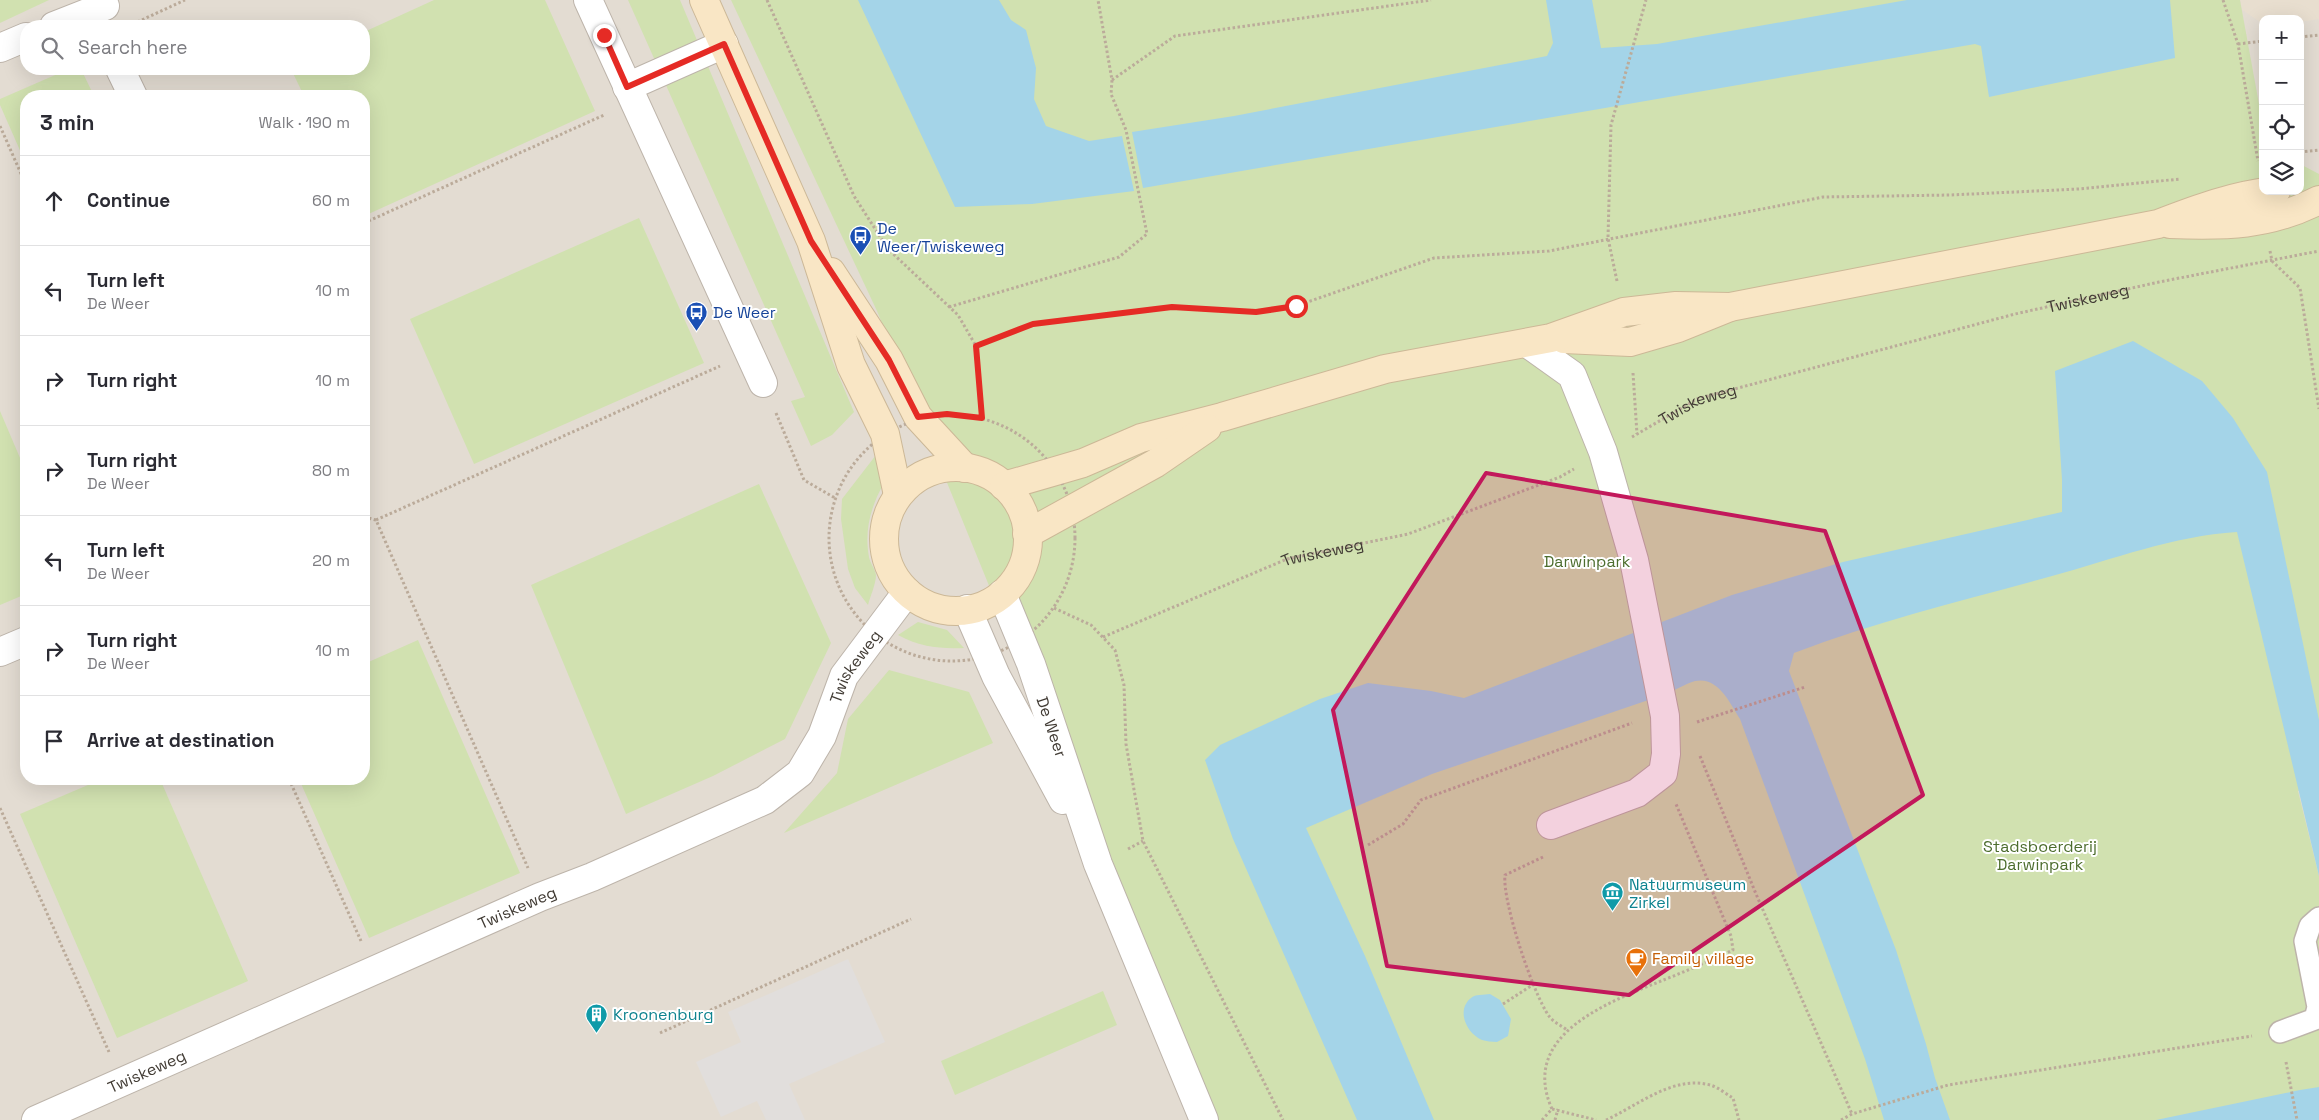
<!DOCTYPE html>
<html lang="en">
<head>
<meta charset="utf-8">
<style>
  :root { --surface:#fff; --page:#f2f2f3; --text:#2b2b33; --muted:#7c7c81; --line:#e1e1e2 }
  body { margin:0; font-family:"Space Grotesk",sans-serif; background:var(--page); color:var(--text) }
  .controls { position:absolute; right:15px; top:15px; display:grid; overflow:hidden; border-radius:10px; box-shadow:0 5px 20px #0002 }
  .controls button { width:45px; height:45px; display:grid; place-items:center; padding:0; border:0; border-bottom:1px solid var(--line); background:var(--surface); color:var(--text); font:25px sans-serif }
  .stop { position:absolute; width:15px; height:15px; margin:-11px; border:4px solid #e52b25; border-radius:50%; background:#fff }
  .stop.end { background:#e52b25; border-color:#fff; box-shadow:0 1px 5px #0008 }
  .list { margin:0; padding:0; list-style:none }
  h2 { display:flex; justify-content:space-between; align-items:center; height:65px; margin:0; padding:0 20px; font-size:21px }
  h2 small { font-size:16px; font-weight:400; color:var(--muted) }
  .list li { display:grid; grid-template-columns:32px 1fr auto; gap:15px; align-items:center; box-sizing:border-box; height:90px; padding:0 20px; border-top:1px solid var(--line) }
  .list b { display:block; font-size:19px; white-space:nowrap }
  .list p { margin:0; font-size:16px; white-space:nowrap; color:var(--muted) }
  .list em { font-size:16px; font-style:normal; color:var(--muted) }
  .icon { flex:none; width:28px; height:28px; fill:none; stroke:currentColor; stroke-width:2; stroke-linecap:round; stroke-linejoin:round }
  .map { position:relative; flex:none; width:2319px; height:1120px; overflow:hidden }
  .search { position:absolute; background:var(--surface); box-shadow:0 5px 20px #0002; left:20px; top:20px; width:350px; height:55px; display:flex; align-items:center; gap:12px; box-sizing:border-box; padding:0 18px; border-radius:20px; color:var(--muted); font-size:19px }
  .panel { position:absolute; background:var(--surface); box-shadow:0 5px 20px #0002; left:20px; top:90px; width:350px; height:695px; border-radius:20px }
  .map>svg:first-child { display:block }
</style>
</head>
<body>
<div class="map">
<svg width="2319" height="1120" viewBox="0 0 2319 1120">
  <rect width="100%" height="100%" fill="#f0ebe4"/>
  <!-- residential -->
  <path fill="#e3dcd2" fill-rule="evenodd" d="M0 0H2319V1120H0ZM2263 19H2300V191H2263ZM26 26H364V69H26ZM26 96H364V779H26Z"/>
  <!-- education -->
  <path fill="#e8decf" d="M2240 0H2319V19L2300 22V19H2263V24L2241 9Z"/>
  <!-- green -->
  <g fill="#d1e1b0">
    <path d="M0 0H49L0 23Z"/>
    <path d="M434 0H545L595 111 364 216V96H304L291 69H364V32Z"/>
    <path d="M628 0H680L854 412 832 435 811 446 791 401 805 397Z"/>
    <path d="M731 0H2240L2263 126V191H2300V164L2319 174V784L2298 791 2319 876V1120H1214L1147 973 877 311Z"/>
    <path d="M69 69H81L94 96H26V164L0 105V99Z"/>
    <path d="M639 218 704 363 474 464 410 319Z"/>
    <path d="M0 411 26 472V594L0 605Z"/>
    <path d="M876 455 884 483C871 506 864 530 869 557 870 563 875 569 876 575 876 584 870 597 868 605L855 588 848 569 841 519 842 499Z"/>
    <path d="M759 484 831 643 785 739 713 776 626 814 531 585Z"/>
    <path d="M918 622 947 630 964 648C940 649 920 647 898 635Z"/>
    <path d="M418 640 520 873 369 938 299 779H364V664Z"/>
    <path d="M889 670 969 692 993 743 784 833 837 773 848 719Z"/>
    <path d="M102 779H160L248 981 117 1038 20 814Z"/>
    <path d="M1103 991 1117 1025 955 1095 941 1061Z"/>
  </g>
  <!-- parking -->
  <path fill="#e1dedc" d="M848 959 885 1042 789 1084 805 1120H766L757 1101 721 1117 696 1062 741 1042 728 1012Z"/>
  <!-- water -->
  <g fill="#a4d4e8">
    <path d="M858 0H999L1011 20 1026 30 1036 68 1034 99 1046 126 1089 141 1122 136 1134 191 1032 204 955 207Z"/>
    <path d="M1546 0H1592L1601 48 1657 44 1907 0H2170L2175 58 1989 97 1981 46 1975 44 1143 188 1132 132 1234 116 1547 56 1553 43Z"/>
    <path d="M2133 341 2202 381 2233 418 2267 472 2319 720V876L2237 532C2173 536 2114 559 2052 576 1966 600 1877 621 1794 653L1789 671 1896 950 1926 1044 1935 1078 1950 1120H1884L1865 1059 1740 719C1730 703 1718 676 1695 681 1685 684 1675 690 1666 694L1432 774 1306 828 1365 956 1434 1120H1357L1233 839 1205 760 1220 745 1320 699 1368 683 1431 691 1464 698 1732 595 1843 562 2062 512V480L2055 371Z"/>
    <path d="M1490 994 1500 1000 1511 1019 1508 1036 1497 1042C1492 1042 1486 1041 1482 1040 1466 1033 1456 1010 1471 998 1475 994 1484 995 1490 994Z"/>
    <path d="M2319 1087V1120H2156L2300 1090Z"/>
  </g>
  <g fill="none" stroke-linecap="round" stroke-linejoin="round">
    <defs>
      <path id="service" d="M2280 1032 2315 1019 2318 1007 2305 941 2310 926 2319 918"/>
      <g id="minor">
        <path d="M588 0 763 383"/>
        <path d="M54 26 105 6"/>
        <path d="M0 48 26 37"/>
        <path d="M120 69 133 96"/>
        <path d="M627 87 724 44"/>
        <path id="s3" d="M1002 594 1031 664 1098 864 1204 1120"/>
        <path d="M967 609 996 676 1063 800"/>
        <path d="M0 652 26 641"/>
        <path id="s4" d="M36 1120 540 897 592 877 765 800 800 773 822 736 844 676 907 592"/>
      </g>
      <path id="tertiary" d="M1527 343 1572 375 1603 452 1634 560 1665 716 1666 754 1663 773 1637 793 1551 825"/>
      <g id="secondary">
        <path d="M704 0 811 241 851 365 885 434 898 495"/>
        <path d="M2170 224C2224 226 2269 226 2319 200"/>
        <path d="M831 272 889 360 918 417 965 468"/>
        <path d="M1564 339 1630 342 1678 328 1730 307 2158 224C2197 209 2234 195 2276 191"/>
        <circle cx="956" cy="539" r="72"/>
        <path d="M1004 486 1083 463 1141 438 1222 417 1385 369 1551 338 1624 312 1676 306 1730 307"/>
        <path d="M1027 534 1156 463 1207 428"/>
      </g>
    </defs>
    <!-- service casing -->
    <use href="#service" stroke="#bdb4aa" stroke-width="24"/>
    <!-- minor casing -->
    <use href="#minor" stroke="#bdb4aa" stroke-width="30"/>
    <!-- tertiary casing -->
    <use href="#tertiary" stroke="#bdb4aa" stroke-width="30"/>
    <!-- secondary casing -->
    <use href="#secondary" stroke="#ccb897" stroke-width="30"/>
    <!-- path -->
    <g stroke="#bbab9a" stroke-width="3" stroke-dasharray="2.5 2.5" stroke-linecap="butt">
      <path d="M767 0 854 196 888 249 958 315 976 346 982 418"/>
      <path d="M2223 0 2238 44 2258 161"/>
      <path d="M133 24 185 0"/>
      <path d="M2300 37 2319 35"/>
      <path d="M2238 44 2263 41"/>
      <path d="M1112 80 1175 36 1431 0"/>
      <path d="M0 126 26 185"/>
      <path d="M2300 152 2319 150"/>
      <path d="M364 223 604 115"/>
      <path d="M2270 251 2272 261 2300 288 2319 409"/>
      <path d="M1617 281 1608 238 1611 125 1646 0"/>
      <path d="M949 307 1119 257 1147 234 1126 130 1111 94 1112 80 1098 0"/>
      <path d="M976 346 1033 324 1172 307 1256 312 1296 306 1434 258 1549 251 1823 197 1950 195 2079 189 2180 179"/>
      <path d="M1633 373 1637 434"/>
      <path d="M776 413 804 480 835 498"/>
      <circle cx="952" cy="538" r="123"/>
      <path id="s1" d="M1632 437 1697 399 2015 314 2159 282 2319 251"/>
      <path d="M364 517 376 520 528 868"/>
      <path d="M376 520 720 366"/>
      <path d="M1054 608 1091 625 1115 650 1124 685 1126 744 1143 841 1283 1120"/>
      <path id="s2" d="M1103 637 1287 559 1408 534 1560 477 1574 469"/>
      <path d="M1697 722 1805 687"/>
      <path d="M1700 756 1756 894 1852 1114"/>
      <path d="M289 779 361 941"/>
      <path d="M0 808 109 1052"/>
      <path d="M1368 845 1403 824 1421 800 1632 723"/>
      <path d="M1128 849 1143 841"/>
      <path d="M1543 857 1505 875C1502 901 1533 994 1549 1016 1553 1022 1562 1026 1567 1030"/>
      <path d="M1503 1004 1534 984"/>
      <path d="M660 1033 911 919"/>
      <path d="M2286 1062 2297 1120"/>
      <path d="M1552 1109C1518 1033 1612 1001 1666 979 1689 970 1711 960 1733 950L1731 936 1676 804"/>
      <path d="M1542 1120 1552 1109 1596 1120"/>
      <path d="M1555 1120 1558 1109"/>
      <path d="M1606 1120C1637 1106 1673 1075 1710 1085 1718 1087 1726 1094 1733 1098L1739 1120"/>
      <path d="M1841 1120 1852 1114 1948 1085 2252 1036"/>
    </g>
    <!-- service -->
    <use href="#service" stroke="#fff" stroke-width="21"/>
    <!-- minor -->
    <use href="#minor" stroke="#fff" stroke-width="28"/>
    <!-- tertiary -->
    <use href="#tertiary" stroke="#fff" stroke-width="28"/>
    <!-- secondary -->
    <use href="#secondary" stroke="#f9e6c5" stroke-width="28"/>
  </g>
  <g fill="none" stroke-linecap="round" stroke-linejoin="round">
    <!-- route -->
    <path stroke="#e52b25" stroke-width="6" d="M604 35 627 87 724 44 811 241 889 360 918 417 947 414 982 418 976 346 1033 324 1172 307 1256 312 1296 306"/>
  </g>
  <!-- marked area -->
  <path fill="#c2185b" fill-opacity="0.2" stroke="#c2185b" stroke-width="4" stroke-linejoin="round" d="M1486 473 1825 531 1923 795 1629 995 1387 966 1333 710Z"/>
  <!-- icons -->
  <defs>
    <symbol id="bus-pin" viewBox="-11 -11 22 30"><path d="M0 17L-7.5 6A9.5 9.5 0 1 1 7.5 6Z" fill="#1a4fb4" stroke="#fff"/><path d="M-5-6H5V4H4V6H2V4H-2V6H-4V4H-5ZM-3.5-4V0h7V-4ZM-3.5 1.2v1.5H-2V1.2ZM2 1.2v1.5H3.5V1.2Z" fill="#fff"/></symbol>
    <symbol id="museum-pin" viewBox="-11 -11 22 30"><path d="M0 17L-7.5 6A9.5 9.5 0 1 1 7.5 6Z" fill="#0f9aa8" stroke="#fff"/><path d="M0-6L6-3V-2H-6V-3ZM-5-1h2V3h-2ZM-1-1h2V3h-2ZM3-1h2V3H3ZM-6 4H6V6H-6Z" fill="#fff"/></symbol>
    <symbol id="cafe-pin" viewBox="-11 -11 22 30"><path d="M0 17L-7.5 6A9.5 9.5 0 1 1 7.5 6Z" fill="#e8710a" stroke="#fff"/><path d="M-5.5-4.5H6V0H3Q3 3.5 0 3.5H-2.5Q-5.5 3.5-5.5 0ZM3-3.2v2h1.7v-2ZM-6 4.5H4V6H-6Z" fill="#fff"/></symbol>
    <symbol id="building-pin" viewBox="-11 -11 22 30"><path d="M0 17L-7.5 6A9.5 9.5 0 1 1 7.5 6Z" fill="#0f9aa8" stroke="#fff"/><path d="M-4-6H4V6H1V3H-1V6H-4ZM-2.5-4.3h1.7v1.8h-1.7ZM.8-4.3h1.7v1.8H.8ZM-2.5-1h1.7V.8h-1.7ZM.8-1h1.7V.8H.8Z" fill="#fff"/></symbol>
  </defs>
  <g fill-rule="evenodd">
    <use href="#bus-pin" x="848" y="224" width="25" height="34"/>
    <use href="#bus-pin" x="684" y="300" width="25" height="34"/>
    <use href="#museum-pin" x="1600" y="880" width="25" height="34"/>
    <use href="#cafe-pin" x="1624" y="946" width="25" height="34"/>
    <use href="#building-pin" x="584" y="1002" width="25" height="34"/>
  </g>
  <g text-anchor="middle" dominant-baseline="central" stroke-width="4" stroke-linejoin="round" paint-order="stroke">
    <!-- transit labels -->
    <g font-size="16" fill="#164399" stroke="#fff" text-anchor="start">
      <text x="877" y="228">De<tspan x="877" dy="18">Weer/Twiskeweg</tspan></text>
      <text x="713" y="312">De Weer</text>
    </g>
    <!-- street labels -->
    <g font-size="16" fill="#413b34" stroke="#fff">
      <text stroke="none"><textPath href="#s1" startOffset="479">Twiskeweg</textPath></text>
      <text stroke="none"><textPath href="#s1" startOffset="74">Twiskeweg</textPath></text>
      <text stroke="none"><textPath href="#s2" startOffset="236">Twiskeweg</textPath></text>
      <text stroke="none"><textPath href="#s4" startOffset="961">Twiskeweg</textPath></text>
      <text stroke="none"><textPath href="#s3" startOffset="142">De Weer</textPath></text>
      <text stroke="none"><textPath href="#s4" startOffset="526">Twiskeweg</textPath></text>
      <text stroke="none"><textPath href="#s4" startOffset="121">Twiskeweg</textPath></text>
    </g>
    <!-- park labels -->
    <g font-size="16" fill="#4d6d2e" stroke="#fff">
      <text x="1587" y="561">Darwinpark</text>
      <text x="2040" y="846">Stadsboerderij<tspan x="2040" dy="18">Darwinpark</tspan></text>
    </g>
    <!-- culture labels -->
    <g font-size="16" fill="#0d838f" stroke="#fff" text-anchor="start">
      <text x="1629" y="884">Natuurmuseum<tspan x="1629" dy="18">Zirkel</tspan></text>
      <text x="613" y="1014">Kroonenburg</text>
    </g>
    <!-- food labels -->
    <g font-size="16" fill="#c56008" stroke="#fff" text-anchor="start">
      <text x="1652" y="958">Family village</text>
    </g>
  </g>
</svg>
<div class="controls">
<button>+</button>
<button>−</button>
<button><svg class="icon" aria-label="locate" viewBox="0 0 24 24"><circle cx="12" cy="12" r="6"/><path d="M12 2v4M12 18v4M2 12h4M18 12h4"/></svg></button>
<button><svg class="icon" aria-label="layers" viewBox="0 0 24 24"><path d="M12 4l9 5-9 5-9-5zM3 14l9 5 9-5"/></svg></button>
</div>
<div class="stop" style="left:1296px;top:306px"></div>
<div class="stop end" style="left:604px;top:35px"></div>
<div class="search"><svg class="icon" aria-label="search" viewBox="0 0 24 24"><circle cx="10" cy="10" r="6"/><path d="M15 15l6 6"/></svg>Search here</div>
<section class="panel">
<h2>3 min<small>Walk · 190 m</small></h2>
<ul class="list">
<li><svg class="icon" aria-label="ahead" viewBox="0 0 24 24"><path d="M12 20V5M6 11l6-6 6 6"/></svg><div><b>Continue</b></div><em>60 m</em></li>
<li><svg class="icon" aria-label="left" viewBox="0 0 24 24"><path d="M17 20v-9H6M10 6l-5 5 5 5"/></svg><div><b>Turn left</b><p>De Weer</p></div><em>10 m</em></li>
<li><svg class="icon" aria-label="right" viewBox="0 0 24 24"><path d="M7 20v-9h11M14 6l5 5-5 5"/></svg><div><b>Turn right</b></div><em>10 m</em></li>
<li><svg class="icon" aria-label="right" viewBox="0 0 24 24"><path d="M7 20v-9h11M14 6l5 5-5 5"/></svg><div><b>Turn right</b><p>De Weer</p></div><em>80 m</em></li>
<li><svg class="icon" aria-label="left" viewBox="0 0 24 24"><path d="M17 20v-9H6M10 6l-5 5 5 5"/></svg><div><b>Turn left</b><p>De Weer</p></div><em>20 m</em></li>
<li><svg class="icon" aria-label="right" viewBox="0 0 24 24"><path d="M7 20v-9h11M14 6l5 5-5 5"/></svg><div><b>Turn right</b><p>De Weer</p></div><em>10 m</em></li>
<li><svg class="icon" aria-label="arrive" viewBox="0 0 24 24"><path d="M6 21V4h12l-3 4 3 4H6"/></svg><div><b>Arrive at destination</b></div></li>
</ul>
</section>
</div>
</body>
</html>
